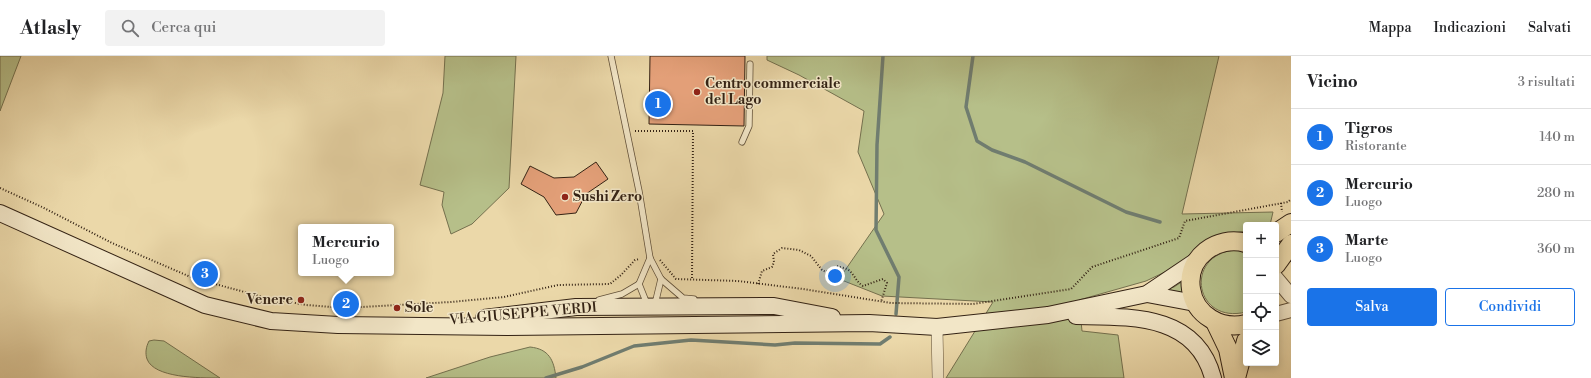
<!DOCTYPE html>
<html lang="it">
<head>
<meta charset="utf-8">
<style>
  :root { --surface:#fff; --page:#f2f2f2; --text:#202124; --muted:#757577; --line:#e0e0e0; --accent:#1a73e8 }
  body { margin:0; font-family:"Libre Bodoni",serif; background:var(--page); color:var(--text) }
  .controls { position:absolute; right:12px; bottom:12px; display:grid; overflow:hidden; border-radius:4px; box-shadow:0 2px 10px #0003 }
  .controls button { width:36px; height:36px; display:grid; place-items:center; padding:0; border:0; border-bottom:1px solid var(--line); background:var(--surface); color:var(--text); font:20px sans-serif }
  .you { position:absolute; left:835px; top:220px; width:14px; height:14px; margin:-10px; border:3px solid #fff; border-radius:50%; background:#1a73e8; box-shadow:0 0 0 6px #1a73e833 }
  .badge { display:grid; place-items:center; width:26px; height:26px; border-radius:50%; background:var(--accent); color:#fff; font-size:13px; font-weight:700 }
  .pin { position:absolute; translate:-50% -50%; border:2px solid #fff; box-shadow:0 1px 4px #0006 }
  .popup { position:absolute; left:298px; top:168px; width:96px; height:52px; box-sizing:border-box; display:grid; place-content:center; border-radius:4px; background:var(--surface); filter:drop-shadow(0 1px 3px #0005); font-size:13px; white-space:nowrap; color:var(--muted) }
  .popup b { font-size:15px; color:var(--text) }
  .popup::after { content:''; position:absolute; left:50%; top:100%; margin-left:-8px; border:8px solid transparent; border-top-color:var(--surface) }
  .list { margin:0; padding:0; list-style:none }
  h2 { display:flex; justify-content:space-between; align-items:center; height:52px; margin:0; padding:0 16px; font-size:17px }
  h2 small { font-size:13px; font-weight:400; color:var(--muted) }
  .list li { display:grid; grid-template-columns:26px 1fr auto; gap:12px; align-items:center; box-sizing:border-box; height:56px; padding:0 16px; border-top:1px solid var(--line) }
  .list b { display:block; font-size:15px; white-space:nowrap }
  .list p { margin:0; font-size:13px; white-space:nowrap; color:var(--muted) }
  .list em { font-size:13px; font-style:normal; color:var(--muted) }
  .actions { display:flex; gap:8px; padding:12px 16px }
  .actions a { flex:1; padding:9px 0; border:1px solid var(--accent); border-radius:4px; text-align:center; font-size:14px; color:var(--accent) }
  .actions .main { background:var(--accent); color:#fff }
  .icon { flex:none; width:22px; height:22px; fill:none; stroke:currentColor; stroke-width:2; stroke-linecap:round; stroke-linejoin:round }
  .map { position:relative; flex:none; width:1291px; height:322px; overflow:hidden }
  header { display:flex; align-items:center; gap:24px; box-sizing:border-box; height:56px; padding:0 20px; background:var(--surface); border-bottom:1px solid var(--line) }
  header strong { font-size:19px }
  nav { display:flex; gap:22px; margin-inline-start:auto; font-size:14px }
  .search { width:280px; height:36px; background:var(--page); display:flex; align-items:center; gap:10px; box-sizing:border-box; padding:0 14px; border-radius:4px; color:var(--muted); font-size:15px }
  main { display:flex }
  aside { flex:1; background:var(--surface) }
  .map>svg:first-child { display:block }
</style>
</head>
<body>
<header>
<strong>Atlasly</strong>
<div class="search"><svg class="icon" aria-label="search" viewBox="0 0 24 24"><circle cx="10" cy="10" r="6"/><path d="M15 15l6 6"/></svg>Cerca qui</div>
<nav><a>Mappa</a><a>Indicazioni</a><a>Salvati</a></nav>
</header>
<main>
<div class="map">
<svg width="1291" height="322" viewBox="0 0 1291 322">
  <rect width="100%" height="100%" fill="#ebd8a9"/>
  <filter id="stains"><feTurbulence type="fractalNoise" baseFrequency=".005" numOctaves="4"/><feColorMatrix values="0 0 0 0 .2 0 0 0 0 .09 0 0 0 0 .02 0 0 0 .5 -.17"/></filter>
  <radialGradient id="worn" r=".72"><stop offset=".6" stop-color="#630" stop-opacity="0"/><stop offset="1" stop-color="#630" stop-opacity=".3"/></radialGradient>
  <!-- green -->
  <g fill="#b6bf89" stroke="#74704e">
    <path d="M0 0H21L0 55Z"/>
    <path d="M445 0H516L509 132 472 168 451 178 442 149 444 136 420 129 443 37Z"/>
    <path d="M767 0H1219L1182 158 1273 156 1270 169H1246V175L1219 179 1186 206 1146 225 1079 244 1082 275 1118 279 1124 322H946L993 246 882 240 839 223 884 158 858 96 864 55 799 19 767 4Z"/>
    <path d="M1236 194 1246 197V256C1194 269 1183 198 1236 194Z"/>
    <path d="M1183 225 1186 241 1159 236 1174 231Z"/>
    <path d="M154 284 164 285 220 322C199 322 154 322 147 303 145 297 146 291 149 285Z"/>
    <path d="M530 291C549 293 554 304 556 322H426L490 301Z"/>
  </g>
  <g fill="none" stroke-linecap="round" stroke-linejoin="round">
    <!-- stream -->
    <g stroke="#707d70" stroke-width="3.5">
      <path d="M883 0 877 89 876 174 899 221 896 258"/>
      <path d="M973 0 966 51 977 85 992 94 1025 106 1126 156 1160 166"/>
      <path d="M546 322 582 311 634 290 691 284 775 289 795 287 880 288 890 281"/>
    </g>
  </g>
  <!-- building -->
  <g fill="#e4a079" stroke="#332214">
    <path d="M650 0H745L744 70 649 68Z"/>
    <path d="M596 106 608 123 586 138 576 157 556 159 544 141 521 128 530 110 554 122 574 121Z"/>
  </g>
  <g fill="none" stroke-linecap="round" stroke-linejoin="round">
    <defs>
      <g id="service">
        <path d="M611 0 639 135 650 202 661 223 683 242 694 243"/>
        <path d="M742 86 749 70 750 8"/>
        <path d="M639 228 647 248"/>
        <path d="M599 244 622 238 639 228 650 202"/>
        <path d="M652 248 656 244 661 223"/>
      </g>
      <path id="minor" d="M937 271 938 322"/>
      <g id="tertiary">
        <path d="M1276 222 1291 240"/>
        <path d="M1276 258 1291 254"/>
      </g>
      <g id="secondary">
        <path d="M0 157 205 249 271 265 338 269 507 271 869 267 937 271 1048 259 1147 238 1196 205"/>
        <path d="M1147 238 1195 247"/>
        <path d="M1076 260C1130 261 1196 257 1213 322"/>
        <path d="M484 262 576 251 774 250 832 261"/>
      </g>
      <g id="primary">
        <path d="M1276 177 1291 167"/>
        <path d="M1246 187C1217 179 1186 201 1191 233 1195 260 1222 274 1246 268"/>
        <path d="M1276 209 1291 188"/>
        <path d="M1215 266 1228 293 1234 322"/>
        <path d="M1236 322 1246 285"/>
      </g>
    </defs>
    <!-- service casing -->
    <use href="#service" stroke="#615039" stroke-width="7"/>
    <!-- minor casing -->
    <use href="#minor" stroke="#615039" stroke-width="12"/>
    <!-- tertiary casing -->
    <use href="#tertiary" stroke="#615039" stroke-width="16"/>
    <!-- secondary casing -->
    <use href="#secondary" stroke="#332214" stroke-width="18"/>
    <!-- primary casing -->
    <use href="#primary" stroke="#332214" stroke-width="20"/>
    <!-- path -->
    <g stroke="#332214" stroke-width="2" stroke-dasharray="1 2" stroke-linecap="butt">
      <path d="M635 75H693L692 224"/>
      <path d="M0 132 42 151 112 187 193 222 263 241 306 249 344 252 451 246 504 241 558 229 610 228 621 219 635 204 640 203"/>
      <path d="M1281 147 1282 156"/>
      <path d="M660 204 676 223 738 225 803 233 891 247 973 248 1071 233 1092 211 1179 182 1185 165 1288 146 1291 143"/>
      <path d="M758 228 762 215 772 211 774 206 773 198 782 192 799 194 811 200 822 214 826 216 837 210C840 211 844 212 847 213 854 217 856 226 863 230L883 223 887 227 881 246"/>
    </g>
    <!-- service -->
    <use href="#service" stroke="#f2e6c7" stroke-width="5.5"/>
    <!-- minor -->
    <use href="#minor" stroke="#f2e6c7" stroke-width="11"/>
    <!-- tertiary -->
    <use href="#tertiary" stroke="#f2e6c7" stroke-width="14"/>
    <!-- secondary -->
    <use href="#secondary" stroke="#f2e6c7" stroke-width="16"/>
    <!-- primary -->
    <use href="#primary" stroke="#ebd8a9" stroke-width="18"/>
  </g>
  <!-- markers -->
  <g fill="#8f2418" stroke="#f2e6c7" stroke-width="1.5">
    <circle cx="697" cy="36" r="4"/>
    <circle cx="565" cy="141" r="4"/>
    <circle cx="301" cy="244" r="4"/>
    <circle cx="397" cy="252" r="4"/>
  </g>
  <g text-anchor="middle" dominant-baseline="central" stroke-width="3" stroke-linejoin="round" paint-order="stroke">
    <!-- poi labels -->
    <g font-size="14" font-weight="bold" fill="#332214" stroke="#f2e6c7" text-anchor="start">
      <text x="705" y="28">Centro commerciale<tspan x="705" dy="16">del Lago</tspan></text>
      <text x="573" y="141">Sushi Zero</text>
      <text x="293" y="244" text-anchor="end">Venere</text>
      <text x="405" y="252">Sole</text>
    </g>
    <!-- street labels -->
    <g font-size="14" fill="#332214" stroke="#f2e6c7">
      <text transform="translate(523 258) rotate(-5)">VIA GIUSEPPE VERDI</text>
    </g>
  </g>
  <rect width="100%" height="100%" filter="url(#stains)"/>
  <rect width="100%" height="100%" fill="url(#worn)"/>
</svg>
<div class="controls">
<button>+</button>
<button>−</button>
<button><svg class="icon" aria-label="locate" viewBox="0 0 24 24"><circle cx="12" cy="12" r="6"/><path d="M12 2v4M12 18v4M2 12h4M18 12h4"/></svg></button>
<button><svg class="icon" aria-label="layers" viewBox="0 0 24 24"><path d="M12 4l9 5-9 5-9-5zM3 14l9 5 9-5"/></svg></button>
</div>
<div class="you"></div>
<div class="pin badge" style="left:658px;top:48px">1</div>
<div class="pin badge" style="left:346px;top:248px">2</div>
<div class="popup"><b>Mercurio</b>Luogo</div>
<div class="pin badge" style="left:205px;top:218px">3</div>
</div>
<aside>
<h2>Vicino<small>3 risultati</small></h2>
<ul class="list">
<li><span class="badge">1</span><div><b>Tigros</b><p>Ristorante</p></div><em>140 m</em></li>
<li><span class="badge">2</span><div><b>Mercurio</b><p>Luogo</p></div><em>280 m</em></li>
<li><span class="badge">3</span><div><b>Marte</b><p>Luogo</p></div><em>360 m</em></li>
</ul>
<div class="actions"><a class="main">Salva</a><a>Condividi</a></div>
</aside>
</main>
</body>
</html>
